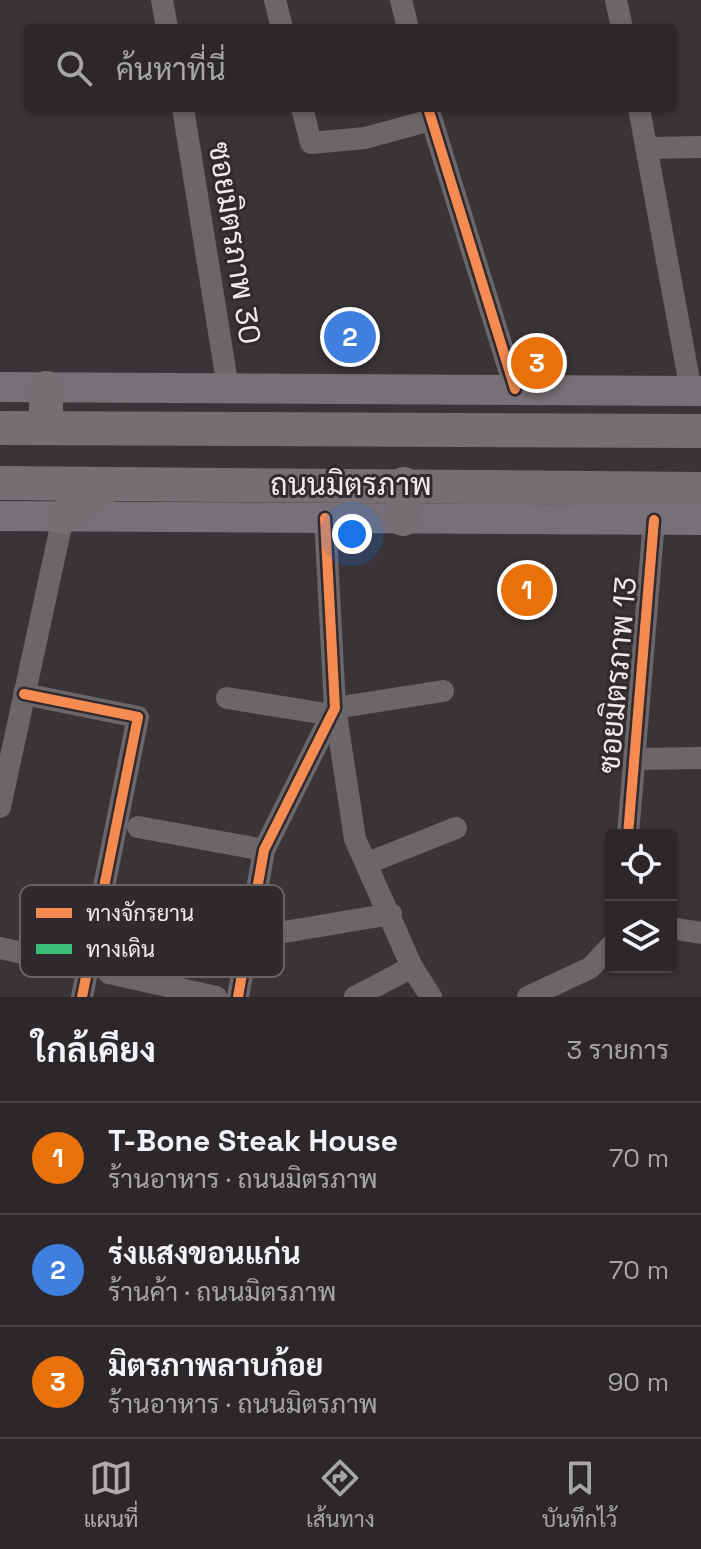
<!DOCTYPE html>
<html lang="th">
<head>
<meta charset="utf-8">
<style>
  :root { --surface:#2b272a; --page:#373336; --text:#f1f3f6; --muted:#a6a5a8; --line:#474447; --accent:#afaaae }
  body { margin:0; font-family:"Space Grotesk",Sarabun,sans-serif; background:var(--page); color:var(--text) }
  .controls { position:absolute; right:24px; bottom:24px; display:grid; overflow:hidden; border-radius:8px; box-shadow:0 2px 6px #0004 }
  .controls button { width:72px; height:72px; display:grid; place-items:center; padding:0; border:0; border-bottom:2px solid var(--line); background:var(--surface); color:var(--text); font:40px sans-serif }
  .you { position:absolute; left:352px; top:534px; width:28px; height:28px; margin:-20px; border:6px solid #fff; border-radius:50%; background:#1a73e8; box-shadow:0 0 0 12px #1a73e833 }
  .badge { display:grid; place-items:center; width:52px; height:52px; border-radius:50%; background:var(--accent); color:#fff; font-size:26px; font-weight:700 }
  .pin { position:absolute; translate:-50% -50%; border:4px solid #fff; box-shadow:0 2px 8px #0006 }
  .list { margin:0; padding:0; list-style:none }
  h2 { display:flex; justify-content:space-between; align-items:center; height:104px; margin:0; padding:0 32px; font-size:34px }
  h2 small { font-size:26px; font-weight:400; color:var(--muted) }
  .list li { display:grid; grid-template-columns:52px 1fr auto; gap:24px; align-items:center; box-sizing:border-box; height:112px; padding:0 32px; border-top:2px solid var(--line) }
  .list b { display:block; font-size:30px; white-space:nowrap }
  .list p { margin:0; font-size:26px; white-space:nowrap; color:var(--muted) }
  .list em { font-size:26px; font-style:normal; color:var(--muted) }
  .icon { flex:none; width:44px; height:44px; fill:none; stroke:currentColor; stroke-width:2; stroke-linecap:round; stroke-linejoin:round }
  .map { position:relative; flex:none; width:701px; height:997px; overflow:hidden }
  .search { position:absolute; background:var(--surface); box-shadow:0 2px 6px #0004; left:24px; right:24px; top:24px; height:88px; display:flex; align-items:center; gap:20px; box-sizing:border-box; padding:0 28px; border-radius:8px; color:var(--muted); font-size:30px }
  .sheet { height:440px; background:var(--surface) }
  nav { display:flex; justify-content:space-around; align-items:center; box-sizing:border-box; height:112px; border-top:2px solid var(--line); background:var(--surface); font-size:22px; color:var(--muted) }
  nav a { display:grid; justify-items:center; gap:4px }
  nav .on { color:var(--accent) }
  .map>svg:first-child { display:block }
</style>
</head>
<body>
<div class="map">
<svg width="701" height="997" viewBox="0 0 701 997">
  <rect width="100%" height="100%" fill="#393438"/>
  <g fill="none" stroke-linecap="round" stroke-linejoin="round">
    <!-- street -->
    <g stroke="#6b666a" stroke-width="22">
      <path d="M162 0 167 28"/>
      <path d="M275 0 282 28"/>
      <path d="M401 0 408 28"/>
      <path d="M616 0 622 28"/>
      <path d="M183 108 228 388"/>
      <path d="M302 108 311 143 365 138 431 120"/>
      <path d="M428 108 515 389"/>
      <path d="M639 108 691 391"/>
      <path d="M647 148 701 147"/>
      <path d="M24 694 138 717 82 997"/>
      <path d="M227 698 332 715"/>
      <path d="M635 759 701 758"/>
      <path d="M0 807 63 517"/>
      <path d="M138 827 264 850"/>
      <path d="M628 835 654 520"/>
      <path d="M368 863 456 828"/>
      <path d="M671 928 701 933"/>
      <path d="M249 938 391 914"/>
      <path d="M0 948 87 967"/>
      <path d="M109 973 216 997"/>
      <path d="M238 997 264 850 335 708 325 518"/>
      <path d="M355 997 412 967"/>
      <path d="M431 997 412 967 355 839 335 708 443 691"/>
      <path d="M528 997 590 968 611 946"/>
    </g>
    <!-- secondary -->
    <g stroke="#777076" stroke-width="30">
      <path d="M0 387 701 391"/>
      <path d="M0 516 701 520"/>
    </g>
    <!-- primary -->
    <g stroke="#756f74" stroke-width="34">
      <path d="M46 388V428"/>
      <path d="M0 428 701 431"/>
      <path d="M0 483 701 489"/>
      <path d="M63 517 109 484"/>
      <path d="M403 519 404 484"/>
    </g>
    <!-- quiet -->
    <path stroke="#3abd76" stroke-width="8" stroke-dasharray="16 8" stroke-linecap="butt" d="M87 967 109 973"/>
    <defs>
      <g id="cycleway">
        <path d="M428 108 515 389"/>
        <path d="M24 694 138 717 82 997"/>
        <path d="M628 835 654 520"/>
        <path d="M238 997 264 850 335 708 325 518"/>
      </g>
    </defs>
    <!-- cycleway casing -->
    <use href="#cycleway" stroke="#30292e" stroke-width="15"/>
    <!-- cycleway -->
    <use href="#cycleway" stroke="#f68b52" stroke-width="10"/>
  </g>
  <g text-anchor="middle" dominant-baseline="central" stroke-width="6" stroke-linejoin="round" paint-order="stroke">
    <!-- street labels -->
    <g font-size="30" fill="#eeeaed" stroke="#30292e">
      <text transform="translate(235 243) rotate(81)">ซอยมิตรภาพ 30</text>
      <text x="351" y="484">ถนนมิตรภาพ</text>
      <text transform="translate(617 675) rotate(-85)">ซอยมิตรภาพ 13</text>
    </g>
  </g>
  <!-- legend -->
  <rect x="20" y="885" width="264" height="92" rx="12" fill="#30292e" stroke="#696367" stroke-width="2"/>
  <rect x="36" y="908" width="36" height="10" fill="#f68b52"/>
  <rect x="36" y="944" width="36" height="10" fill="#3abd76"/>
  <g font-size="22" fill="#eeeaed">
    <text x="86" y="921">ทางจักรยาน</text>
    <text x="86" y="957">ทางเดิน</text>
  </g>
</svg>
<div class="controls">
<button><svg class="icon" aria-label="locate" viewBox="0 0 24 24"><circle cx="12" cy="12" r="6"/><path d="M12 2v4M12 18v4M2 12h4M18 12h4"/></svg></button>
<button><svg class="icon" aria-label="layers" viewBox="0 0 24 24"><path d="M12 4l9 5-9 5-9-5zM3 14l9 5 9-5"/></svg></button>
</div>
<div class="you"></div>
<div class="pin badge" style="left:527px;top:590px;background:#e8710a">1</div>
<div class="pin badge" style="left:350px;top:337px;background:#3f7fe0">2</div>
<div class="pin badge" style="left:537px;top:363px;background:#e8710a">3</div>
<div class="search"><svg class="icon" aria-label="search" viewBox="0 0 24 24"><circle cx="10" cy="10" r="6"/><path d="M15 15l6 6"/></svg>ค้นหาที่นี่</div>
</div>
<section class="sheet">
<h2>ใกล้เคียง<small>3 รายการ</small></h2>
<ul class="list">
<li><span class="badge" style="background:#e8710a">1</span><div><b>T-Bone Steak House</b><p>ร้านอาหาร · ถนนมิตรภาพ</p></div><em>70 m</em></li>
<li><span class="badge" style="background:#3f7fe0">2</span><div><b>ร่งแสงขอนแก่น</b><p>ร้านค้า · ถนนมิตรภาพ</p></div><em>70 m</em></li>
<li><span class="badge" style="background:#e8710a">3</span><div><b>มิตรภาพลาบก้อย</b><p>ร้านอาหาร · ถนนมิตรภาพ</p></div><em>90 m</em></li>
</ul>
</section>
<nav>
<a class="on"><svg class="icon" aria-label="map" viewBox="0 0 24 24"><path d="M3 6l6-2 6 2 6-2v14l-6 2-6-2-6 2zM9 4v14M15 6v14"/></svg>แผนที่</a>
<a><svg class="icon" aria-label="directions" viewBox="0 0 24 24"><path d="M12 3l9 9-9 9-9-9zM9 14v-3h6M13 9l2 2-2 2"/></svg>เส้นทาง</a>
<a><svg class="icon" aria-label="saved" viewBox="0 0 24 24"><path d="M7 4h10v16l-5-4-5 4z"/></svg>บันทึกไว้</a>
</nav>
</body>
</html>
